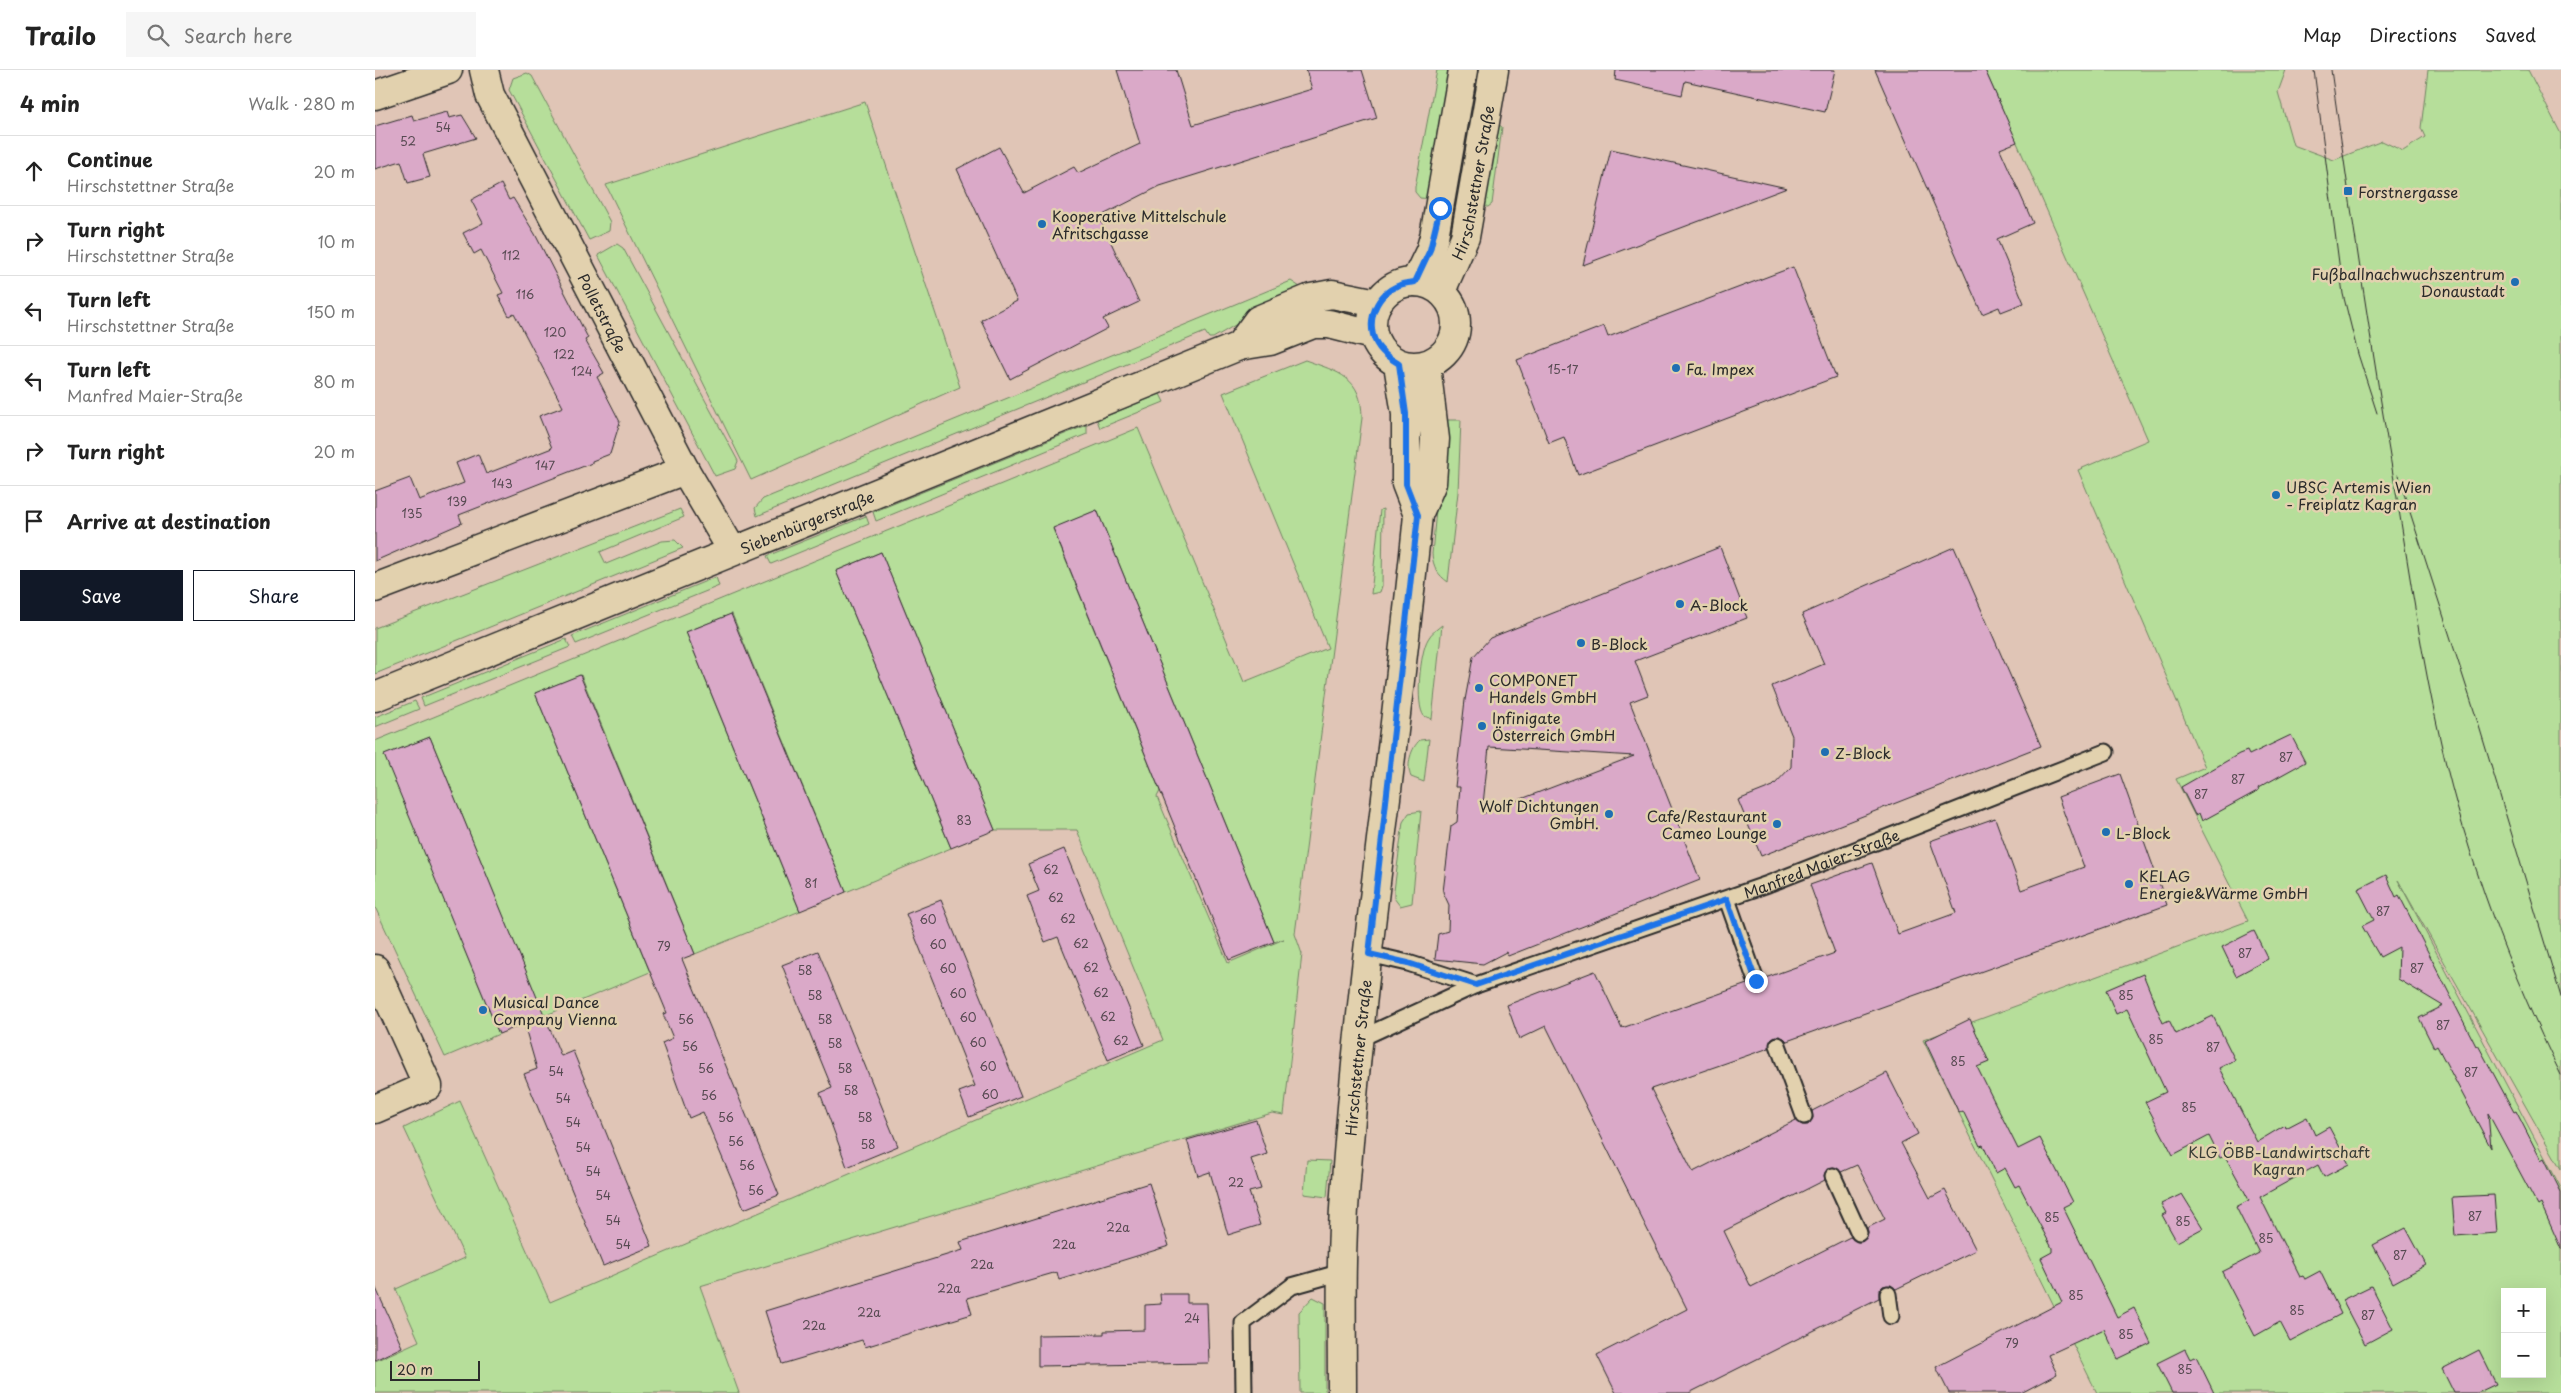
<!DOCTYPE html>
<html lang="en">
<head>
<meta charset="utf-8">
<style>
  :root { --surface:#fff; --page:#f6f6f6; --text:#222; --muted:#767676; --line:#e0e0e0; --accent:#111827 }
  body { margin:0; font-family:"Playpen Sans",sans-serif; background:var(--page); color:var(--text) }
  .controls { position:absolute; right:15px; bottom:15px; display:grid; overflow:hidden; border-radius:0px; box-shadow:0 5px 20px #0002 }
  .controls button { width:45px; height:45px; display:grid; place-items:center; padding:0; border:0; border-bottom:1px solid var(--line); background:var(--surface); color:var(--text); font:25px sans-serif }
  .scale { position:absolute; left:15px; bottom:12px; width:90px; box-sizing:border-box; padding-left:5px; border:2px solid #2b2b2b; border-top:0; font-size:14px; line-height:18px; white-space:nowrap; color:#2b2b2b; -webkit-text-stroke:4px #e2d1ae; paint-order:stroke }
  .stop { position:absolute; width:15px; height:15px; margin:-11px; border:4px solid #1a73e8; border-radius:50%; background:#fff }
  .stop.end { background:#1a73e8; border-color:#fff; box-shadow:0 1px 5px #0008 }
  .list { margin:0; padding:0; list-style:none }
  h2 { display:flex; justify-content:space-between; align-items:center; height:65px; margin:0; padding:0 20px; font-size:21px }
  h2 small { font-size:16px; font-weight:400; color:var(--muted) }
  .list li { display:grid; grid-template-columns:32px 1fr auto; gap:15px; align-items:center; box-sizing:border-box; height:70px; padding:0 20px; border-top:1px solid var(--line) }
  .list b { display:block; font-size:19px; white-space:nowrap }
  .list p { margin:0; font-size:16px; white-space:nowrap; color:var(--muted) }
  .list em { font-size:16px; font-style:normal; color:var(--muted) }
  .actions { display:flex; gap:10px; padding:15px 20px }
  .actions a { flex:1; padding:11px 0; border:1px solid var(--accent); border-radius:0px; text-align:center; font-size:18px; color:var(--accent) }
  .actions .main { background:var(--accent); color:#fff }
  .icon { flex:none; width:28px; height:28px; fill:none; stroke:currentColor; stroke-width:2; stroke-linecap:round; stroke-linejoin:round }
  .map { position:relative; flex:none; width:2186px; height:1323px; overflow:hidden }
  header { display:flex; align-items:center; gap:30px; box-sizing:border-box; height:70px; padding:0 25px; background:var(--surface); border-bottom:1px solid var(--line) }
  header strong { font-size:24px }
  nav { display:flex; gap:28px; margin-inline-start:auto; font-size:18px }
  .search { width:350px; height:45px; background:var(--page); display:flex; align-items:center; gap:12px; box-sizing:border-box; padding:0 18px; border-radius:0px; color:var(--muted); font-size:19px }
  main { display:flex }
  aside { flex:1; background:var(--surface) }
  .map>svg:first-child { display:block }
</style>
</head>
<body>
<header>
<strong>Trailo</strong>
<div class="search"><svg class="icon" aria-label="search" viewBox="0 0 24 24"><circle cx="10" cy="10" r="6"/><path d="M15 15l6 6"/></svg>Search here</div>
<nav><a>Map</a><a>Directions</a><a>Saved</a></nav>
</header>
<main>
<aside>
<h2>4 min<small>Walk · 280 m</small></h2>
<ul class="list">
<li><svg class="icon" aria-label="ahead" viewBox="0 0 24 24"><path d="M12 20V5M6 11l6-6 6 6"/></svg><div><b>Continue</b><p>Hirschstettner Straße</p></div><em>20 m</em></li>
<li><svg class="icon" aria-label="right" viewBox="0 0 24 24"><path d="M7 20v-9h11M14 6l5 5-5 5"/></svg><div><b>Turn right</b><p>Hirschstettner Straße</p></div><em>10 m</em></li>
<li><svg class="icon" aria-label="left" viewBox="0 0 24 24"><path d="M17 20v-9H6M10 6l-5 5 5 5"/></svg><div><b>Turn left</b><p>Hirschstettner Straße</p></div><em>150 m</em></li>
<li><svg class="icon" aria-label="left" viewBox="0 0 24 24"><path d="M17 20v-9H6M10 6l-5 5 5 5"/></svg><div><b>Turn left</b><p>Manfred Maier-Straße</p></div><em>80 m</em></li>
<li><svg class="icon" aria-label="right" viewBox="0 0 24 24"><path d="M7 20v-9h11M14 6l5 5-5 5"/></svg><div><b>Turn right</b></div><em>20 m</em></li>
<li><svg class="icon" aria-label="arrive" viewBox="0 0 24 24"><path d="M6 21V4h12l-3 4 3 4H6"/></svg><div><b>Arrive at destination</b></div></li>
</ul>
<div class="actions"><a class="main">Save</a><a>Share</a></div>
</aside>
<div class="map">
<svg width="2186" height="1323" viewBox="0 0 2186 1323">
  <rect width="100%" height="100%" fill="#e0c5b6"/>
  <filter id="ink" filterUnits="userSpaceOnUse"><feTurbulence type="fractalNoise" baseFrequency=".02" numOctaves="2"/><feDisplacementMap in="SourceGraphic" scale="10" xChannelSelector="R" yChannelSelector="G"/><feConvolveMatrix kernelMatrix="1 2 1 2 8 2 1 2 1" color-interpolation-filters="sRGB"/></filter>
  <g filter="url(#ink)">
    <!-- green -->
    <g fill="#b6de9a" stroke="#708462" fill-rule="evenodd">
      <path d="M1062 0H1080L1058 129 1045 128 1040 122V117Z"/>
      <path d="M1610 0H1911L1903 22 1918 75 1959 90 2007 71 2028 81 2050 67 2046 58 2053 0H2153L2186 64V1099L2023 810 2186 1118V1323H1722L1548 970 1873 851 1801 709 1830 697 1703 400 1773 370ZM2130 1222H2167V1304H2130Z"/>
      <path d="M152 3 157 6 235 152 234 161 214 170 134 20 138 8Z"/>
      <path d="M490 32 585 317 376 410 231 115Z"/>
      <path d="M1123 54 1127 57 1117 134 1113 137 1103 136Z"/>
      <path d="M242 174 248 178 363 391 360 399 340 406 223 185Z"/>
      <path d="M916 211 925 217 926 223 884 241 838 268H834L830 262 382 446 380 438 388 429Z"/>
      <path d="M930 290C964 302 987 307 987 348L920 864 927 884 909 1045 897 1043 325 1216 364 1323H0V1291L44 1271 21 1219 90 1188 29 1058 85 1031 175 1232 788 970 702 760H620L506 482 461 501 576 778 471 822 357 544 311 562 425 841 320 884 206 605 160 623 275 902 169 946 55 667 10 685 124 964 70 987 0 837V671L763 358 869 612 953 578 848 323ZM722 440 899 872 909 869 853 893 782 727 785 721 678 459Z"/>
      <path d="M785 324 789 332 725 358 722 350Z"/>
      <path d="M1069 350H1086L1083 422 1073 512C1063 505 1058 497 1057 484Z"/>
      <path d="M712 355V364L501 451 498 442Z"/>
      <path d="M305 439 309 447 225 482 231 494 287 471 300 470 308 478 0 604V558Z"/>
      <path d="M1008 439 1007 516 1005 522 996 524 1005 440Z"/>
      <path d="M491 446 494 454 396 494 392 486Z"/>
      <path d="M341 507 344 516 201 574 197 566Z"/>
      <path d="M1067 555 1057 649 1049 646C1040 635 1045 582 1053 569 1056 563 1062 559 1067 555Z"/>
      <path d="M191 569 195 577 49 636 46 628Z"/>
      <path d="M40 631 44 639 0 657V647Z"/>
      <path d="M1054 669 1049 712 1036 707C1031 695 1036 678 1045 670Z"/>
      <path d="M1046 741 1037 833 1025 836 1019 828V821L1028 752 1034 743Z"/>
      <path d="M932 1090 955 1091 952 1127 929 1124Z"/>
      <path d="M938 1227 950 1233V1323H925L924 1242Z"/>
    </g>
    <!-- building -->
    <g fill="#daa9c8" stroke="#2b2b2b" fill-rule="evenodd">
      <path d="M742 0H801L818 55 937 19 931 0H987L1002 48 785 116 724 147 764 232 728 249 733 258 635 309 606 250 642 231 582 99 624 77 649 123 699 97 703 103 765 74Z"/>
      <path d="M1241 0H1460L1450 42 1310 11 1307 25 1240 10Z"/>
      <path d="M1500 0H1610L1642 72 1625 79 1658 153 1622 169 1649 233 1626 242 1624 237 1607 244Z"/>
      <path d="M72 42 74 48 87 45 101 68 48 84 55 107 33 113 26 91 0 99V56L37 45 39 51Z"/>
      <path d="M1236 79 1249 82 1412 118 1208 195Z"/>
      <path d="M126 114 134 130 138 128 160 164 213 268 210 270 229 303 222 307 245 352 235 384 217 391V393L84 445 87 453 0 491V421L35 408 44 430 89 413 81 393 103 384 111 404 177 378 164 346 188 337 139 243 134 246 123 225 128 223 106 180 99 184 88 163 108 153 96 130Z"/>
      <path d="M1418 197 1461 307 1203 405 1189 367 1174 373 1142 290 1229 256 1233 267Z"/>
      <path d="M722 440 899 872 854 890 678 458Z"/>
      <path d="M1345 477 1372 548 1260 591 1273 625 1255 632 1325 810 1133 886 1131 882 1108 894 1060 889 1063 864 1073 861 1074 835 1068 822 1076 756 1082 752 1085 717H1080L1090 630 1098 587 1115 568ZM1114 677 1259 686 1107 744Z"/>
      <path d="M1579 477 1666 676 1386 786 1363 730 1398 716 1416 697 1417 666 1397 616 1449 594 1427 544Z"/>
      <path d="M506 482 620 760 576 778 461 501Z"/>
      <path d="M356 544 471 822 425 841 311 562Z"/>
      <path d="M205 605 320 884 307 889 404 1125 369 1139 328 1042 314 1048 287 973 298 968 288 944 292 943 160 623Z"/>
      <path d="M1916 665 1930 692 1883 718 1884 720 1827 751 1824 743 1820 745 1806 717 1864 684 1872 681 1874 685Z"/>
      <path d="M55 667 186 986 198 981 277 1176 228 1196 149 1004 162 999 149 954 124 964 9 685Z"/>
      <path d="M1745 704 1792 835 1412 971 1409 968 1400 966 1396 969 1394 978 1276 1019 1318 1102 1421 1050 1427 1055H1433L1438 1048 1437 1041 1512 1003 1543 1064 1526 1073 1555 1128 1570 1120 1601 1180 1521 1219 1516 1215 1508 1216 1504 1221V1228L1314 1323H1241L1222 1285 1312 1239 1171 956 1144 969 1132 935 1220 901 1247 958 1372 914 1379 920H1385L1390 913V908L1460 883 1435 815 1497 793 1523 864 1581 843 1555 771 1620 748 1646 820 1709 797 1683 727ZM1482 1095 1510 1149 1492 1158 1493 1164 1488 1171 1483 1172 1475 1167 1376 1217 1349 1161 1450 1110 1449 1105 1454 1098 1459 1097 1466 1102Z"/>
      <path d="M689 779 769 975 733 990 683 867 670 872 652 826 664 821 653 794Z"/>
      <path d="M2011 805 2021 827 2024 825 2101 976 2103 975 2139 1042 2141 1041 2166 1090 2169 1088 2186 1122V1179L2166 1134 2163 1136 2113 1043 2116 1078 2062 976 2059 978 2044 948 2068 936 2023 909 2024 877 2005 887 1987 856 1999 850 1983 819Z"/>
      <path d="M566 830 646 1026 594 1047 584 1022 600 1016 531 844Z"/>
      <path d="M1879 861 1893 889 1861 906 1847 877Z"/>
      <path d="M443 881 523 1076 472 1097 445 1023 457 1018 407 895Z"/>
      <path d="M1768 904 1788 953 1794 950 1801 964 1838 946 1860 990 1844 998 1882 1072 1910 1055 1911 1058 1932 1047 1940 1065 1954 1057 1974 1094 1949 1107 1943 1095 1885 1127 1925 1207 1928 1206 1930 1209 1945 1201 1966 1244 1915 1271 1905 1252 1880 1266 1847 1202 1884 1183 1861 1137 1874 1130 1850 1086 1845 1088 1834 1066 1798 1085 1770 1032 1791 1022 1752 939 1741 944 1731 920Z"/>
      <path d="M1595 949 1614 992 1602 997 1643 1079 1665 1068 1698 1132 1688 1137 1742 1247 1759 1238 1776 1273 1743 1289 1729 1259 1673 1285 1682 1304 1646 1323H1574L1561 1297 1687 1232 1666 1188 1677 1182V1178L1644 1115 1640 1117 1630 1098 1621 1103 1608 1075 1605 1076 1588 1041 1584 1043 1550 971Z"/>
      <path d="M881 1050 892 1084 876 1089 886 1119 874 1122 885 1155 853 1165 835 1102 823 1106 812 1070Z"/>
      <path d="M774 1113 794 1176 684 1210 682 1202 592 1228 597 1244 490 1277 487 1270 407 1294 390 1241 588 1180 585 1172Z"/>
      <path d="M1807 1124 1828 1158 1802 1172 1787 1145 1791 1143 1786 1134Z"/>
      <path d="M2119 1125 2122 1163 2080 1166 2077 1127Z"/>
      <path d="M2031 1158 2051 1195 2018 1213 1998 1175Z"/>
      <path d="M0 1216 27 1277 0 1290Z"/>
      <path d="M1996 1216 2018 1259 1990 1274 1967 1230Z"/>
      <path d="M785 1224H812V1233H832L834 1293 663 1296V1265L729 1264V1261L770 1260V1235L786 1234Z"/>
      <path d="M1810 1279 1815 1289 1821 1286 1839 1323H1797L1782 1293Z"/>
      <path d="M2104 1280 2121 1314 2102 1323H2079L2067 1299Z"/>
    </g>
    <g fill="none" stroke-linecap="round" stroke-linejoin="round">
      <defs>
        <g id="lane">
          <path d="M1352 829 1381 911"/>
          <path d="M994 884 1033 893 1101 915"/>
          <path id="s1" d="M984 969 1101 915 1393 814 1731 682"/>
          <path d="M1403 975 1429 1046"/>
          <path d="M1458 1106 1484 1163"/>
          <path d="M1513 1224 1516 1246"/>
          <path d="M869 1323 868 1253 917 1216 967 1202"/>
        </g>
        <g id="street">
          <path id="s2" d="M109 0 115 25 310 400 357 480"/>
          <path d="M0 25 73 0"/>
          <path d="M0 518 310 400"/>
          <path d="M0 899 53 1016 0 1039"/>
        </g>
        <g id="secondary">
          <circle cx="1039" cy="254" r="42"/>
          <path d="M1040 212 1055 181 1059 167 1088 0"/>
          <path id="s3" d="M1066 221 1090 167 1119 0"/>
          <path d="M864 276 883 250 936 228 957 224 1002 233"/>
          <path d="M1023 294 1031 344V414L1043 445"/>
          <path id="s4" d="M0 627 864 276 895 271 938 254H954L997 265"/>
          <path id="s5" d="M967 1323C967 1257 965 1190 970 1124 986 897 1021 671 1043 445L1057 413 1060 369 1051 296"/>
        </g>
      </defs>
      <!-- lane casing -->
      <use href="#lane" stroke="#2b2b2b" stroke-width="19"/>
      <!-- street casing -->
      <use href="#street" stroke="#2b2b2b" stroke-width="31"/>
      <!-- secondary casing -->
      <use href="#secondary" stroke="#2b2b2b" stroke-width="31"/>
      <!-- lane -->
      <use href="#lane" stroke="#e2d1ae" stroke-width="15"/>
      <!-- street -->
      <use href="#street" stroke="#e2d1ae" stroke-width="28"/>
      <!-- secondary -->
      <use href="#secondary" stroke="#e2d1ae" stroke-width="28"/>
      <!-- tram -->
      <g stroke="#2b2b2b" stroke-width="1">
        <path d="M1939 0 1968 224 1983 284 2002 343"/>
        <path d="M1956 0C1976 141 1997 282 2021 422 2035 506 2047 590 2066 673 2092 788 2134 900 2186 1005"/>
        <path d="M2023 405 2104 656 2186 927"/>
      </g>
    </g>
  </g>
  <g fill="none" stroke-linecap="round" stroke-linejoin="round" filter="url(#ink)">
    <!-- route -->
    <path stroke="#1a73e8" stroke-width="6" d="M1065 138 1055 180 1040 212C1035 213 1029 213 1025 215 997 224 987 262 1008 282 1012 287 1018 290 1024 294L1031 344V414L1043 445 994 884 1033 893 1101 915 1352 829 1381 911"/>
  </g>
  <!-- markers -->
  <g fill="#1f6fb2" stroke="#e2d1ae" stroke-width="2">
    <rect x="1968" y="116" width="10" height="10" rx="2.5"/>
    <circle cx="667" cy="154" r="5"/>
    <circle cx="2140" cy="212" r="5"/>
    <circle cx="1301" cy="298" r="5"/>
    <circle cx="1901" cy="425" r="5"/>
    <circle cx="1305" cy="534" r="5"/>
    <circle cx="1206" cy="573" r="5"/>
    <circle cx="1104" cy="618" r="5"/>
    <circle cx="1107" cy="656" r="5"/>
    <circle cx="1450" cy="682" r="5"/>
    <circle cx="1234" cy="744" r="5"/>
    <circle cx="1402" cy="754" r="5"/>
    <circle cx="1731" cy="762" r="5"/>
    <circle cx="1754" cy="814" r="5"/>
    <circle cx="108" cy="940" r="5"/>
  </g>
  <g text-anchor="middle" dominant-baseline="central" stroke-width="5" stroke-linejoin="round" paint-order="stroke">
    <!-- number labels -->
    <g font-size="12" fill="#574a52">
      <text x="68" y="57">54</text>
      <text x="33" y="71">52</text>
      <text x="136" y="185">112</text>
      <text x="150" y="224">116</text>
      <text x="180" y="262">120</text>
      <text x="189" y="284">122</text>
      <text x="1188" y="299">15-17</text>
      <text x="207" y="301">124</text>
      <text x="170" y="395">147</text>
      <text x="127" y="413">143</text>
      <text x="82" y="431">139</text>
      <text x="37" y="443">135</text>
      <text x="1911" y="687">87</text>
      <text x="1863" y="709">87</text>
      <text x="1826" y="724">87</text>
      <text x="589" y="750">83</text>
      <text x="676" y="799">62</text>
      <text x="436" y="813">81</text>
      <text x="681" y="827">62</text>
      <text x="2008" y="841">87</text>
      <text x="693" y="848">62</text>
      <text x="553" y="849">60</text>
      <text x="706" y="873">62</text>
      <text x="563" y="874">60</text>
      <text x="289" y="876">79</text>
      <text x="1870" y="883">87</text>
      <text x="716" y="897">62</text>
      <text x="573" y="898">60</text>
      <text x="2042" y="898">87</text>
      <text x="430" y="900">58</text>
      <text x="726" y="922">62</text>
      <text x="583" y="923">60</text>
      <text x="440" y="925">58</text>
      <text x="1751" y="925">85</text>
      <text x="733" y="946">62</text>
      <text x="593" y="947">60</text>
      <text x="311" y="949">56</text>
      <text x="450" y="949">58</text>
      <text x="2068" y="955">87</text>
      <text x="1781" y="969">85</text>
      <text x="746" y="970">62</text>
      <text x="603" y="972">60</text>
      <text x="460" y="973">58</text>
      <text x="315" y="976">56</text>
      <text x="1838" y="977">87</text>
      <text x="1583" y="991">85</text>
      <text x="613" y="996">60</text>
      <text x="331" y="998">56</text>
      <text x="470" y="998">58</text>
      <text x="181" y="1001">54</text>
      <text x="2096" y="1002">87</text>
      <text x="476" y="1020">58</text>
      <text x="615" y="1024">60</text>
      <text x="334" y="1025">56</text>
      <text x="188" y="1028">54</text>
      <text x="1814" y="1037">85</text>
      <text x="351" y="1047">56</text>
      <text x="490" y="1047">58</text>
      <text x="198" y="1052">54</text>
      <text x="361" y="1071">56</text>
      <text x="493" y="1074">58</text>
      <text x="208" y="1077">54</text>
      <text x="372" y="1095">56</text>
      <text x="218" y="1101">54</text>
      <text x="861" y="1112">22</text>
      <text x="381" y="1120">56</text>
      <text x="228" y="1125">54</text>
      <text x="2100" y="1146">87</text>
      <text x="1677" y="1147">85</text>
      <text x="238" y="1150">54</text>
      <text x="1808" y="1151">85</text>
      <text x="743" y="1157">22a</text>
      <text x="1891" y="1168">85</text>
      <text x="248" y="1174">54</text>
      <text x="689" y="1174">22a</text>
      <text x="2025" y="1185">87</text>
      <text x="607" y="1194">22a</text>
      <text x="574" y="1218">22a</text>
      <text x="1701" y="1225">85</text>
      <text x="1922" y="1240">85</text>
      <text x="494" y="1242">22a</text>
      <text x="1993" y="1245">87</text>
      <text x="817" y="1248">24</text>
      <text x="439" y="1255">22a</text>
      <text x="1751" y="1264">85</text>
      <text x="1637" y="1273">79</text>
      <text x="1810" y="1299">85</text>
    </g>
    <!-- street labels -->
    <g font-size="15" fill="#2b2b2b" stroke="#e2d1ae">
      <text stroke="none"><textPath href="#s3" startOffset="114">Hirschstettner Straße</textPath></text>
      <text stroke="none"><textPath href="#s2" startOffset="271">Polletstraße</textPath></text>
      <text stroke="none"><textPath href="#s4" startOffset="466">Siebenbürgerstraße</textPath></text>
      <text stroke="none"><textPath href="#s1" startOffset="495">Manfred Maier-Straße</textPath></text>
      <text stroke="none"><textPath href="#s5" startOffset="336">Hirschstettner Straße</textPath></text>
    </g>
    <!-- poi labels -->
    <g font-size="15" fill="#2b2b2b" stroke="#e2d1ae" text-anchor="start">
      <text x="1983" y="121">Forstnergasse</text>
      <text x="677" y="145">Kooperative Mittelschule<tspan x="677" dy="17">Afritschgasse</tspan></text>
      <text x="2130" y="203" text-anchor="end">Fußballnachwuchszentrum<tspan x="2130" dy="17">Donaustadt</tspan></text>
      <text x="1311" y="298">Fa. Impex</text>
      <text x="1911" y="416">UBSC Artemis Wien<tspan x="1911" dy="17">- Freiplatz Kagran</tspan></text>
      <text x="1315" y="534">A-Block</text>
      <text x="1216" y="573">B-Block</text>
      <text x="1114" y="609">COMPONET<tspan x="1114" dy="17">Handels GmbH</tspan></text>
      <text x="1117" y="647">Infinigate<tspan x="1117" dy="17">Österreich GmbH</tspan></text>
      <text x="1460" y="682">Z-Block</text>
      <text x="1224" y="735" text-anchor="end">Wolf Dichtungen<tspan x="1224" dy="17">GmbH.</tspan></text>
      <text x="1392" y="745" text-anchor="end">Cafe/Restaurant<tspan x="1392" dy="17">Cameo Lounge</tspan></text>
      <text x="1741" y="762">L-Block</text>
      <text x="1764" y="805">KELAG<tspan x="1764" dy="17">Energie&amp;Wärme GmbH</tspan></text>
      <text x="118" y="931">Musical Dance<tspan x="118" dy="17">Company Vienna</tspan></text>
    </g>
    <!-- park labels -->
    <g font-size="15" fill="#393d36" stroke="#e2d1ae">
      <text x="1904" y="1081">KLG ÖBB-Landwirtschaft<tspan x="1904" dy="17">Kagran</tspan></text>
    </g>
  </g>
</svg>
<div class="controls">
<button>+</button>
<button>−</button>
</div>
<div class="scale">20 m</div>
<div class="stop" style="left:1065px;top:138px"></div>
<div class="stop end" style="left:1381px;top:911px"></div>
</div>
</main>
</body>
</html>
